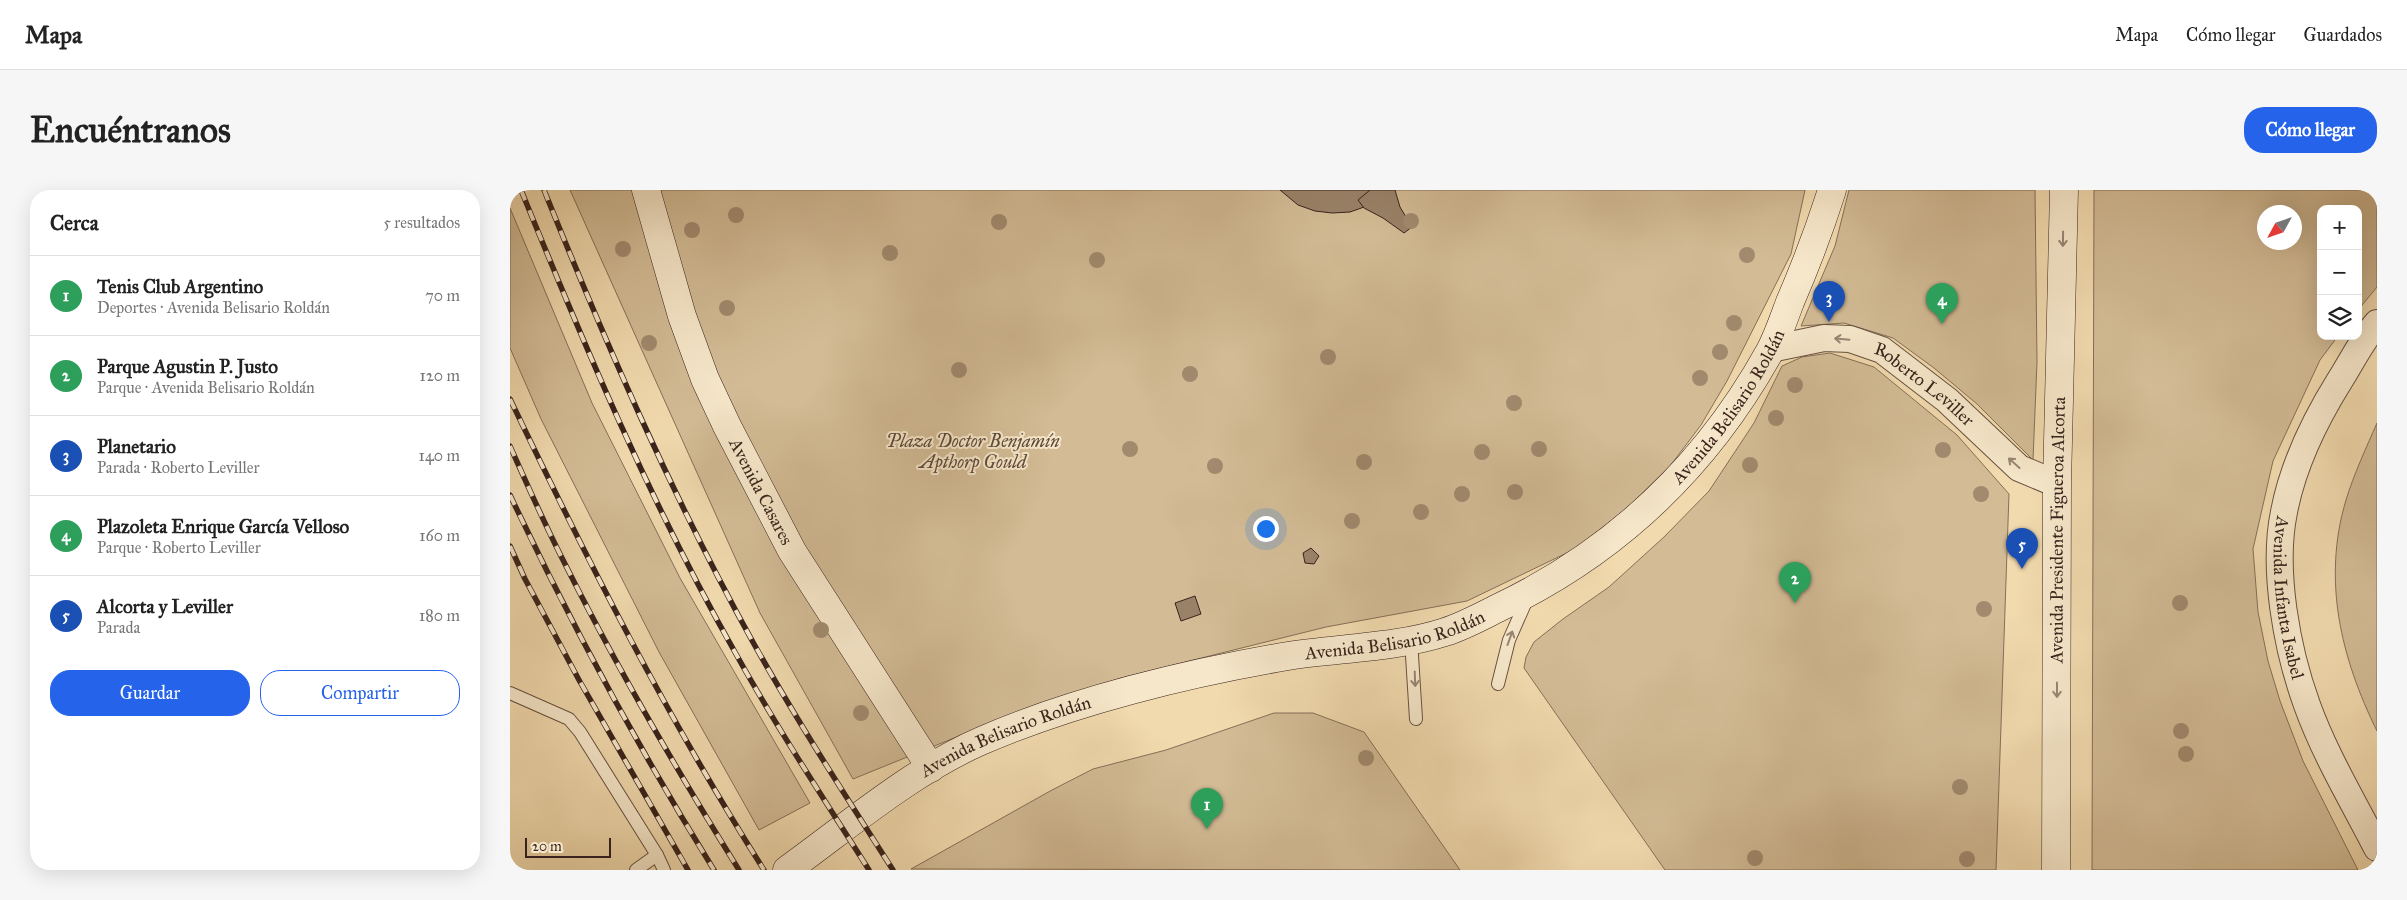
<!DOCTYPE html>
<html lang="es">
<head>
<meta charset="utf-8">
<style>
  :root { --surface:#fff; --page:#f6f6f6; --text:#222; --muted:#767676; --line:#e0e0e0; --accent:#2563eb }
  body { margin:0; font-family:"IM FELL Great Primer",serif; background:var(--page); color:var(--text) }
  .controls { position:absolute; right:15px; top:15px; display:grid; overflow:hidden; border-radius:10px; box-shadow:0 5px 20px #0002 }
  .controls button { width:45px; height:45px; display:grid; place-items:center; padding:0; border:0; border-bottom:1px solid var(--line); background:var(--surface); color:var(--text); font:25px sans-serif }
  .compass { position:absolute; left:1747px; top:15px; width:45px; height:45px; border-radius:50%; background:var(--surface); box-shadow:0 5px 20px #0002; rotate:230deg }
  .scale { position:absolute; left:15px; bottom:12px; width:86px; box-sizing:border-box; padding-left:5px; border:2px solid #39231c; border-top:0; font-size:14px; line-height:18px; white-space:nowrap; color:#39231c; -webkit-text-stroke:4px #f6e7ca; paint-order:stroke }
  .you { position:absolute; left:755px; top:338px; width:18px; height:18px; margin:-12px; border:4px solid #fff; border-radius:50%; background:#1a73e8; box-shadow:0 0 0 8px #1a73e833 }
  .badge { display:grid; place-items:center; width:32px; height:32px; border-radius:50%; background:var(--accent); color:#fff; font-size:16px; font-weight:700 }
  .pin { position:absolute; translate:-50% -41px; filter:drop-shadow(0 1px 2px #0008) }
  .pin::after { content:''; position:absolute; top:26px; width:18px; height:15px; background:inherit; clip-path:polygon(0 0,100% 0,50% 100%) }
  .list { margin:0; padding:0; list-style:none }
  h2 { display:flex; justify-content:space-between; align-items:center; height:65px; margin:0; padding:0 20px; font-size:21px }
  h2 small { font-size:16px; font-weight:400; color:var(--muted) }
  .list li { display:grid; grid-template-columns:32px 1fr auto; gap:15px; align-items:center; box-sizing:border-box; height:80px; padding:0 20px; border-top:1px solid var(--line) }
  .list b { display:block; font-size:19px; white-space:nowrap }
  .list p { margin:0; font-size:16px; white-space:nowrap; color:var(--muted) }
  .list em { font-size:16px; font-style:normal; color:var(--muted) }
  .actions { display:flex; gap:10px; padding:15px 20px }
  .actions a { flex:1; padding:11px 0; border:1px solid var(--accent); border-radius:20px; text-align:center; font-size:18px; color:var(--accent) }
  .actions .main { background:var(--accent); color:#fff }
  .icon { flex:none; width:28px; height:28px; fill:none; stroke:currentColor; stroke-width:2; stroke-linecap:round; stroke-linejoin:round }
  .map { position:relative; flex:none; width:1867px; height:680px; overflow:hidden; border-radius:20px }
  header { display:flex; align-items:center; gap:30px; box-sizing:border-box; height:70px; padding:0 25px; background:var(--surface); border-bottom:1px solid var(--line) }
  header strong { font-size:24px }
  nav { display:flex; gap:28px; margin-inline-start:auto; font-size:18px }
  .intro { display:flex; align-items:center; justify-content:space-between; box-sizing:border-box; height:120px; padding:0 30px }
  h1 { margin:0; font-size:35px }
  .button { padding:12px 22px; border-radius:20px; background:var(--accent); color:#fff; font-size:18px; font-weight:700 }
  main { display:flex; gap:30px; padding:0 30px }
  aside { flex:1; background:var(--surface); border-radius:20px; box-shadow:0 5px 20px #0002 }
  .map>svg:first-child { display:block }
</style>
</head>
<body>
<header>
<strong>Mapa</strong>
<nav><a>Mapa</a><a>Cómo llegar</a><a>Guardados</a></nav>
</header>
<div class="intro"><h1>Encuéntranos</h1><a class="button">Cómo llegar</a></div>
<main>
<aside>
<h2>Cerca<small>5 resultados</small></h2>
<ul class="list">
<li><span class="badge" style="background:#2e9e5b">1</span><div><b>Tenis Club Argentino</b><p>Deportes · Avenida Belisario Roldán</p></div><em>70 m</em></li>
<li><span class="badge" style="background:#2e9e5b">2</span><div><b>Parque Agustin P. Justo</b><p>Parque · Avenida Belisario Roldán</p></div><em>120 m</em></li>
<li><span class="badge" style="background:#1a4fb4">3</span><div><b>Planetario</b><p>Parada · Roberto Leviller</p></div><em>140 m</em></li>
<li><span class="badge" style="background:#2e9e5b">4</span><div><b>Plazoleta Enrique García Velloso</b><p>Parque · Roberto Leviller</p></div><em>160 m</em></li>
<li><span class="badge" style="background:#1a4fb4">5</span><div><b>Alcorta y Leviller</b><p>Parada</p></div><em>180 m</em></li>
</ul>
<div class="actions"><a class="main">Guardar</a><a>Compartir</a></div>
</aside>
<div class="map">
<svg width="1867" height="680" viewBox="0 0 1867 680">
  <rect width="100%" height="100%" fill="#f1daae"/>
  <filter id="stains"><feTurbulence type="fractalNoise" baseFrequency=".004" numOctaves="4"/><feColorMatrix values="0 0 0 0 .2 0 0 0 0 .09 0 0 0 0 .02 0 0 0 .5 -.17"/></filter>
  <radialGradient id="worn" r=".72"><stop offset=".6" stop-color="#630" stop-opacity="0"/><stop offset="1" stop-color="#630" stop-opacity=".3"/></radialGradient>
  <!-- green -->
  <g fill="#d2bb95" stroke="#866f58" fill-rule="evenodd">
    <path d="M60 0H1295L1281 64 1217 191 1191 235 1160 276 1115 320 1065 359 957 411 816 437 611 488 518 518 343 589 250 423Z"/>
    <path d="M1339 0H1525L1527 172 1523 270 1467 214 1424 178 1383 148 1334 133 1291 136 1325 56Z"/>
    <path d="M1584 0H1867V97L1848 120V19H1811V146H1828L1810 170 1763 271 1743 359 1748 422 1758 471 1770 511 1793 571 1848 680H1582ZM1754 22H1784V52H1754Z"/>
    <path d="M0 18 82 213 170 388 300 613 249 640 149 462 31 229 0 158Z"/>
    <path d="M1320 163 1364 177 1447 245 1499 304 1486 680H1155L1014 478 1016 467 1024 452 1053 429 1099 397 1154 347 1199 301 1244 233 1272 176 1292 167Z"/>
    <path d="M1867 233V541C1831 468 1812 390 1836 310 1844 284 1856 258 1867 233Z"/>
    <path d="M764 523H803L854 542 950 680 401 679 542 600 583 579 656 560Z"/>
  </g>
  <!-- building -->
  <g fill="#998268" stroke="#39231c">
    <path d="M770 0H876L857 16 840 22 822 23 805 21 788 15Z"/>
    <path d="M860 0H885L890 17 902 37 894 43 873 28 854 18 848 10Z"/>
    <path d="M801 358 809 366 804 374 795 373 793 363Z"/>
    <path d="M685 406 691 424 671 431 665 413Z"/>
  </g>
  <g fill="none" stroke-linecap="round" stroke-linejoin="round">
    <defs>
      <g id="lane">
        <path d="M901 450 906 529"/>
        <path d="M988 494 999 450 1018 407"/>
        <path d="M0 503 59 529 70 542 147 665 154 680"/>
        <path d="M126 680 147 665"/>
      </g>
      <g id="street">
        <path id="s1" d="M1867 133C1852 150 1842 171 1830 190 1805 230 1783 274 1774 322 1762 380 1777 460 1797 515 1815 565 1843 611 1867 658"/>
        <path id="s2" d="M1261 159 1314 148 1340 149 1372 160 1437 210 1509 278 1547 294"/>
      </g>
      <g id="secondary">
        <path id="s3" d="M136 0 172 126 195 189 217 236 282 361 421 578"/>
        <path id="s4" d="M277 680C338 636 402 581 471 551 563 511 678 483 778 466 828 458 886 458 935 442 954 436 972 426 990 417 1107 361 1197 275 1260 161 1268 146 1274 128 1280 112 1296 75 1310 38 1322 0"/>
        <path id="s5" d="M1546 680 1547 294 1554 0"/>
      </g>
    </defs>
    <!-- lane casing -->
    <use href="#lane" stroke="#675140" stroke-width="14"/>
    <!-- street casing -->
    <use href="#street" stroke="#675140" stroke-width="28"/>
    <!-- secondary casing -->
    <use href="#secondary" stroke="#39231c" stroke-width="29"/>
    <!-- lane -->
    <use href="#lane" stroke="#f6e7ca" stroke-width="12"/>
    <!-- street -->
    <use href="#street" stroke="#f6e7ca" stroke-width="26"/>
    <!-- secondary -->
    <use href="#secondary" stroke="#f6e7ca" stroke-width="28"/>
    <defs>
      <g id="rail">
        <path d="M11 0C75 157 142 316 226 464 267 538 314 609 359 680"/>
        <path d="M34 0C96 154 163 308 244 454 287 531 335 605 383 680"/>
        <path d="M0 209C78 372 157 527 254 680"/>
        <path d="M0 256C17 294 34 333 53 370 106 476 166 579 229 680"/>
        <path d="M0 305C61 434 129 559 204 680"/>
        <path d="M0 356 15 389 69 490 178 680"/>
      </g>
    </defs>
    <!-- rail casing -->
    <use href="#rail" stroke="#39231c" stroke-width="5.5"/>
    <!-- rail -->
    <use href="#rail" stroke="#f6e7ca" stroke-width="4" stroke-dasharray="11" stroke-linecap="butt"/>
  </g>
  <!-- trees -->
  <g fill="#a18a6e">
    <circle cx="226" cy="25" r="8"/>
    <circle cx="901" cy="31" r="8"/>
    <circle cx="489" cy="32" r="8"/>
    <circle cx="182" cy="40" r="8"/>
    <circle cx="113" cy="59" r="8"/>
    <circle cx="380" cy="63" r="8"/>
    <circle cx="1237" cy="65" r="8"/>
    <circle cx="587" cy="70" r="8"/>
    <circle cx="217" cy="118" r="8"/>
    <circle cx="1224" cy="133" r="8"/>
    <circle cx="139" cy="153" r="8"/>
    <circle cx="1210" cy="162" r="8"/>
    <circle cx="818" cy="167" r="8"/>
    <circle cx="449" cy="180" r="8"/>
    <circle cx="680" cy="184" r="8"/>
    <circle cx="1190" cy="188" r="8"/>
    <circle cx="1285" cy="195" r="8"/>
    <circle cx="1004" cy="213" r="8"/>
    <circle cx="1266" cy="228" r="8"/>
    <circle cx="620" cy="259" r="8"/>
    <circle cx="1029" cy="259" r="8"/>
    <circle cx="1433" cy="260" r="8"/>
    <circle cx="972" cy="262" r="8"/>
    <circle cx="854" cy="272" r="8"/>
    <circle cx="1240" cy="275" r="8"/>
    <circle cx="705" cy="276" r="8"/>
    <circle cx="1005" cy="302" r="8"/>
    <circle cx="952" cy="304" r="8"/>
    <circle cx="1471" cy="304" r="8"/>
    <circle cx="911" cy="322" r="8"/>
    <circle cx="842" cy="331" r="8"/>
    <circle cx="1670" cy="413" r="8"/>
    <circle cx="1474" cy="419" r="8"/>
    <circle cx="311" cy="440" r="8"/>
    <circle cx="351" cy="523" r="8"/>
    <circle cx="1671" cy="541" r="8"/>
    <circle cx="1676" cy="564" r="8"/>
    <circle cx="856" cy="568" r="8"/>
    <circle cx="1450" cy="597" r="8"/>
    <circle cx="1245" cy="668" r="8"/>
    <circle cx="1457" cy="669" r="8"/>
  </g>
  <!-- one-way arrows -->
  <defs><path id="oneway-shaft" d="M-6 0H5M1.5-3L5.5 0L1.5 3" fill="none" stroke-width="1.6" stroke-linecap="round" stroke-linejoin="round" transform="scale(1.25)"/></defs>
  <g stroke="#988573">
    <use href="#oneway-shaft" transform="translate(1553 49) rotate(91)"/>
    <use href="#oneway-shaft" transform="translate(1332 149) rotate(-175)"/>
    <use href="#oneway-shaft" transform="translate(1504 273) rotate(-138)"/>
    <use href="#oneway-shaft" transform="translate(1000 448) rotate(-70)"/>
    <use href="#oneway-shaft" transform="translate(905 489) rotate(88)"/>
    <use href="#oneway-shaft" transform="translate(1547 500) rotate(90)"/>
  </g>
  <g text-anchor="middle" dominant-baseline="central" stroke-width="4" stroke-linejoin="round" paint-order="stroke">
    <!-- street labels -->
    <g font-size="18" fill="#39231c" stroke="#f6e7ca">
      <text stroke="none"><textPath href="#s2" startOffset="168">Roberto Leviller</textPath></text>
      <text stroke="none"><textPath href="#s4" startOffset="1081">Avenida Belisario Roldán</textPath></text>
      <text stroke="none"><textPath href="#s3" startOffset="324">Avenida Casares</textPath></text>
      <text stroke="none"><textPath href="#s5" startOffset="340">Avenida Presidente Figueroa Alcorta</textPath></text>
      <text stroke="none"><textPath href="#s1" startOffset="299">Avenida Infanta Isabel</textPath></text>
      <text stroke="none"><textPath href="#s4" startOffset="662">Avenida Belisario Roldán</textPath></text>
      <text stroke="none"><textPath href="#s4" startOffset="258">Avenida Belisario Roldán</textPath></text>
    </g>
    <!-- park labels -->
    <g font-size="18" font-style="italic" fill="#5f493a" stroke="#f6e7ca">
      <text x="463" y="251">Plaza Doctor Benjamín<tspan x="463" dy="21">Apthorp Gould</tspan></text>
    </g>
  </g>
  <rect width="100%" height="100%" filter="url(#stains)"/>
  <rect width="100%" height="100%" fill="url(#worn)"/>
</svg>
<div class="controls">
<button>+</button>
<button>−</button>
<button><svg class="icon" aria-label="layers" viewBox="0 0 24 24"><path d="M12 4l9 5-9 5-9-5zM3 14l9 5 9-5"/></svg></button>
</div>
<svg class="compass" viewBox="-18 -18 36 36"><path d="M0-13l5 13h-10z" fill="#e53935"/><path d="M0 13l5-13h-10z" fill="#767676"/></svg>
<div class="scale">20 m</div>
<div class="you"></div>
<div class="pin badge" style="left:697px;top:639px;background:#2e9e5b">1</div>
<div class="pin badge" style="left:1285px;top:413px;background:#2e9e5b">2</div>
<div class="pin badge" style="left:1319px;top:132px;background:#1a4fb4">3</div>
<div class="pin badge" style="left:1432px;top:134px;background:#2e9e5b">4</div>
<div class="pin badge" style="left:1512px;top:379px;background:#1a4fb4">5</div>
</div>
</main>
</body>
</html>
